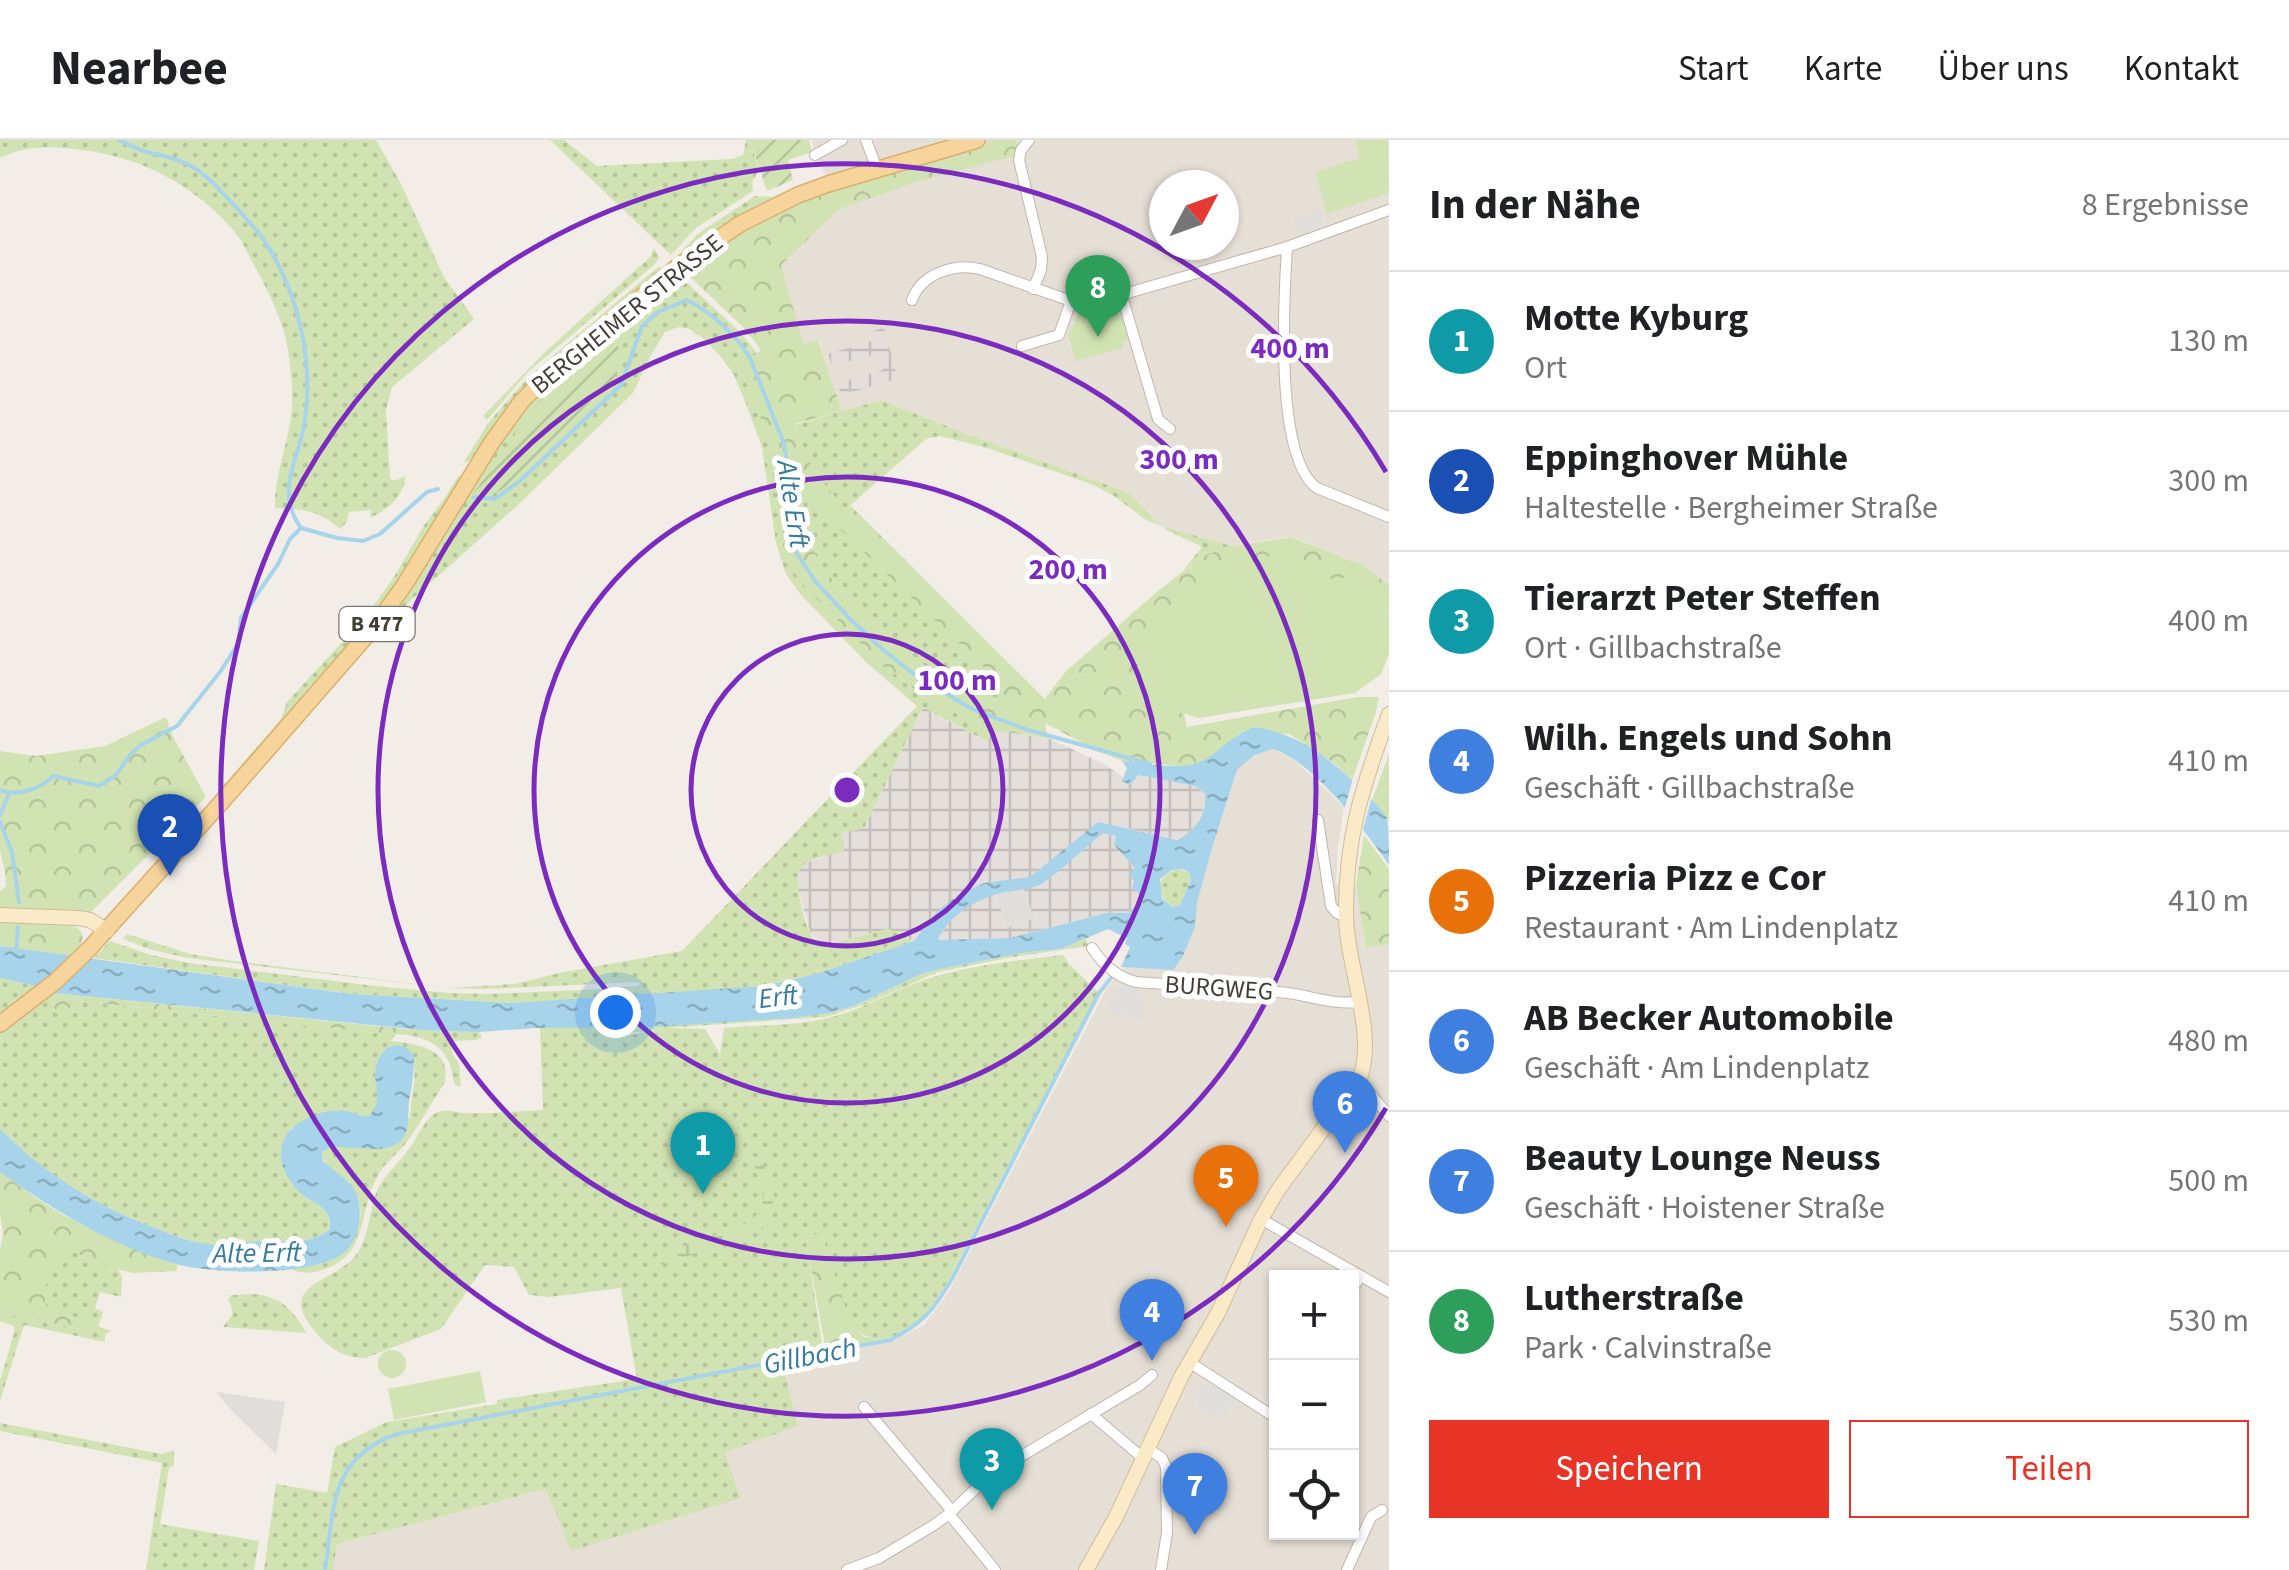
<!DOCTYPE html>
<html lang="de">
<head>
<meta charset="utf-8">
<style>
  :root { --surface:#fff; --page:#f2f2f2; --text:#202124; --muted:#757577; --line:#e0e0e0; --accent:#e83427 }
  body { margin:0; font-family:"Source Sans 3",sans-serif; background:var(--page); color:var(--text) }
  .controls { position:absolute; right:30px; bottom:30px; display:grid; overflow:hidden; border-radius:0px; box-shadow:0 2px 8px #0004 }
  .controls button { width:90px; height:90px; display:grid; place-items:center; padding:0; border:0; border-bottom:2px solid var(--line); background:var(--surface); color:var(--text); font:50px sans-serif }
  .compass { position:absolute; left:1149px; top:30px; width:90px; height:90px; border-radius:50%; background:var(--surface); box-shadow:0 2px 8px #0004; rotate:49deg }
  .you { position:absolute; left:615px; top:872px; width:35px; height:35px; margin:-25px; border:8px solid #fff; border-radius:50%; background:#1a73e8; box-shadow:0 0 0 15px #1a73e833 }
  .badge { display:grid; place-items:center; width:65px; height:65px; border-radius:50%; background:var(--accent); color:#fff; font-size:32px; font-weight:700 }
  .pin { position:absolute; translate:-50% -82px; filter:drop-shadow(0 2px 5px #0008) }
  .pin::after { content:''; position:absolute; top:52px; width:35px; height:30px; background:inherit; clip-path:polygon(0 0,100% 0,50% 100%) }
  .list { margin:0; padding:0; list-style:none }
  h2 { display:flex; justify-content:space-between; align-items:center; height:130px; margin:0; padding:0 40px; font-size:42px }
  h2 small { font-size:32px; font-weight:400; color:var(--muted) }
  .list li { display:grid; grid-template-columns:65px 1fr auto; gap:30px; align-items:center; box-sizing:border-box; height:140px; padding:0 40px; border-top:2px solid var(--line) }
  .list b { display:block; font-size:38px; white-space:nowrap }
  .list p { margin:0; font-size:32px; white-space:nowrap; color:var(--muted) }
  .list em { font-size:32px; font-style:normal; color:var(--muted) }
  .actions { display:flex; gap:20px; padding:30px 40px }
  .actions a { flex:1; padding:22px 0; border:2px solid var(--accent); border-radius:0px; text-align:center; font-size:35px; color:var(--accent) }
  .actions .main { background:var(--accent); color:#fff }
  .icon { flex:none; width:55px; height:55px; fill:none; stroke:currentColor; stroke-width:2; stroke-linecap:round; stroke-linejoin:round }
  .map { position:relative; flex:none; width:1389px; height:1430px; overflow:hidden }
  header { display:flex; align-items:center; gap:60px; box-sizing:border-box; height:140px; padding:0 50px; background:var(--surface); border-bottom:2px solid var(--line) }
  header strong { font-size:48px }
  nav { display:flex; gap:55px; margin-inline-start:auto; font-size:35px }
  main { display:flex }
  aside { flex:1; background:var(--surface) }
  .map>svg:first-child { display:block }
</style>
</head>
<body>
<header>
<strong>Nearbee</strong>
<nav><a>Start</a><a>Karte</a><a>Über uns</a><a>Kontakt</a></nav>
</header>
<main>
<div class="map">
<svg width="1389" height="1430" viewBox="0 0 1389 1430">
  <defs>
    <pattern id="industrial-grid" width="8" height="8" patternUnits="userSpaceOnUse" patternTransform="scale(2.5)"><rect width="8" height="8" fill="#e4dfdb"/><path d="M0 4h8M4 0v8" fill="none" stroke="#c5c0bd"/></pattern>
    <pattern id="grass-dots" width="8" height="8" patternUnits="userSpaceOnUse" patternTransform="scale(2.5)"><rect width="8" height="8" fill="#d1e3b2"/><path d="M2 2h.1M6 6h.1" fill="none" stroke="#b5c49a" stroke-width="1.8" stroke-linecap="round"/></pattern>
    <pattern id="forest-crowns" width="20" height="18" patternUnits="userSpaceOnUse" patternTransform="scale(2.5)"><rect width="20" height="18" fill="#d1e3b2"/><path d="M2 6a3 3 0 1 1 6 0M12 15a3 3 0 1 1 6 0" fill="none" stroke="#b5c49a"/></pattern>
    <pattern id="wetland-marsh" width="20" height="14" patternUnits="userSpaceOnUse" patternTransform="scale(2.5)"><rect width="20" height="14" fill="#d1e3b2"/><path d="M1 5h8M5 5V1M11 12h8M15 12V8" fill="none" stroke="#b5c49a"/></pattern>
    <pattern id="garden-furrows" width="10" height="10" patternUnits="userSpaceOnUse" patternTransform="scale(2.5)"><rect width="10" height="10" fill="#d1e3b2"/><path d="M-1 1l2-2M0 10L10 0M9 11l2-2" fill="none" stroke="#b5c49a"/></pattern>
    <pattern id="water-ripples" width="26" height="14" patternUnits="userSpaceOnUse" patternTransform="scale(2.5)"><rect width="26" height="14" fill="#a7d4ea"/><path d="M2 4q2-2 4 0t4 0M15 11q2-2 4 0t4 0" fill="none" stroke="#8aadbe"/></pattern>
  </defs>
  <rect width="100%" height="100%" fill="#f2ede6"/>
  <!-- residential -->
  <g fill="#e5dfd5" fill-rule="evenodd">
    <path d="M812 0H994L833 50 814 11Z"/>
    <path d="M1015 0H1389V445L1363 425 1296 398 1284 397 1232 406 1161 386 1129 353 959 291 881 260 842 271 819 201 803 204 780 125 839 69 1019 3ZM1164 45H1224V105H1164Z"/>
    <path d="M1272 609 1290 616 1344 667 1338 706 1336 744 1356 745 1366 808 1389 804V1430H333L337 1404 547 1349 725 1311 798 1286 782 1225 893 1201 924 1185 948 1153 1107 848 1124 827 1173 830 1195 787 1197 763 1212 708 1237 630 1253 616ZM1276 1138H1352V1392H1276Z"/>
  </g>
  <!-- industrial -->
  <g fill="url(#industrial-grid)">
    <path d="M884 188 898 239 841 255 837 243 883 230 879 213 832 226 828 214 875 200 873 191Z"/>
    <path d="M923 567 987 602 991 590 1048 598 1104 624 1123 637 1122 641 1138 635 1195 646 1205 653 1207 661 1195 687 1183 698 1177 700 1121 687 1114 705 1135 728 1132 746 1143 759 1129 773H1106L1010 798 914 801 888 789 828 804 819 802 810 792 795 739 800 728 808 722 822 717 841 693 864 688Z"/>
  </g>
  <!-- grass -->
  <g fill="url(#grass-dots)" fill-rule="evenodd">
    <path d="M0 0H376L400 42 444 137 474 179 392 247 386 270 390 338 394 341 406 336C402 358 390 368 370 378L371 370 349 372 346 383 340 389C319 370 302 369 275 368 274 333 291 299 292 263 293 246 290 226 288 209 284 185 272 159 261 138 252 123 245 104 234 91 196 46 141 17 82 10 53 6 27 5 0 18Z"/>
    <path d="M550 0H564L597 26 732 19 743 15 746 0H750L759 30 752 42 753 51 696 88 671 115Z"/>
    <path d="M864 24 862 28C824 40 785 51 749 71 723 85 700 103 676 120L674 119 700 92 755 56 774 57 822 37Z"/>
    <path d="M654 108 659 118 654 125 527 233 487 280 483 276 545 212 650 117Z"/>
    <path d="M658 127H661L662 131 468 322H464L489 282 529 236Z"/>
    <path d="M677 139 685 141 739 191 757 213 739 228 756 265 776 322 785 413 808 450 873 516 926 559 991 590 988 602 923 567 864 688 842 693 844 711C831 715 808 717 800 729 793 738 805 789 813 798 817 802 822 802 828 804L889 789 914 801 816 834 763 846 608 858V848L639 846V842L488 849 448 848 188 818 152 810 123 799 127 794 190 814 234 821 448 848 515 844 559 833 682 811 917 566 867 523 801 455 786 434 776 403 762 307 748 269 734 235 722 218 704 199 689 189 679 187 665 192 650 217 633 253 518 365 391 478 513 281 537 253 670 142ZM616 233 615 239 605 250 510 345 532 270Z"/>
    <path d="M881 260 959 291 1129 353 1161 386 1146 380 1114 356 1094 345 987 308 940 296 926 299 846 369C821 342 805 321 794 285Z"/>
    <path d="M459 335 462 337 388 462 220 654H216L281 579 287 562 367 475 394 437 425 384 444 359Z"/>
    <path d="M801 351 996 539 1004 558 1002 561 985 560 928 528 899 507 841 451 818 422 810 403Z"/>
    <path d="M1165 387 1232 406 1203 416 1183 431 1202 407 1165 389Z"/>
    <path d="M1177 729 1189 732 1191 740 1180 765 1172 767C1154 751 1155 738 1177 729Z"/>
    <path d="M1086 799 1088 806 1013 817 938 832 866 864 825 877 666 888 705 889 720 914 724 888C759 885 798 886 832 877 870 867 902 845 940 835 980 824 1022 820 1063 815L1069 824 1098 852 948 1141C928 1175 893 1220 851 1187L822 1095 808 1099 807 1107 801 1067 823 1211 781 1219 798 1286 725 1312 740 1358 571 1411 546 1349 337 1404 333 1430H264L276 1344 327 1353 335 1307 387 1282 497 1264V1260L637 1239 621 1148 549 1157 529 1155 514 1127 485 1125 441 1189 365 1218C346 1218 330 1209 318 1195 270 1142 338 1144 358 1112 369 1095 369 1073 376 1053 383 1036 397 1025 408 1010 417 1000 423 980 436 973 445 968 456 973 466 973 491 974 518 971 543 970L540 888 605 886 606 897 614 898 664 889 620 894 610 891 609 887 697 884 829 873 854 866 919 835 936 830 1022 813 1061 809Z"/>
    <path d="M110 801 151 815 189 823 375 846 449 853 489 854 602 849V858L512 863 351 854 94 818Z"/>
    <path d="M0 838 40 847 0 876Z"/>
    <path d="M46 857 60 875 78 861 395 895 391 901C417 904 454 909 444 944 431 963 420 984 406 1003 398 1013 387 1021 380 1032 357 1068 371 1113 325 1129 311 1134 301 1134 288 1128 323 1126 345 1123 358 1086 362 1074 361 1059 353 1048 344 1035 324 1029 321 1012L331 1006 339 1007 410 978C410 956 423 922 405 907L376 937C378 952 380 964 369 976L335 971 307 979 290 989 306 1058C322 1066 330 1071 330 1089 312 1105 285 1101 263 1101 242 1101 222 1107 201 1103 180 1100 162 1090 142 1083 109 1069 75 1054 46 1031 30 1018 15 1003 0 989V891Z"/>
    <path d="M405 889 479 892 482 898 476 900 450 901 453 916 459 923 461 947 455 945C452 937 452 927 448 920 438 900 416 895 396 894Z"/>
    <path d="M72 1111 104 1126 118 1129 122 1137 121 1157 100 1152 95 1168 103 1172 98 1187 46 1167C43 1155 46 1126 56 1118 59 1115 68 1112 72 1111Z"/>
    <path d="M254 1154C284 1158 291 1169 307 1193L223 1187 233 1174 231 1165 228 1161 231 1155Z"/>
    <path d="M0 1173 105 1194V1202L24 1185 0 1261V1241L14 1193V1186L0 1181Z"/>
    <path d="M0 1283 162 1314 174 1310V1326L169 1327 160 1384 259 1401 254 1430H146L162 1323 0 1291Z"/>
  </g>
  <!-- forest -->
  <g fill="url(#forest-crowns)" fill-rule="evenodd">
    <path d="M994 0H1015L1019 3 1014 16 919 41 839 69 781 125 803 203 818 200 842 271 794 284C804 319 822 343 846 369L850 365 1045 559 1065 532 1158 451 1203 416 1232 406 1291 397 1363 425 1389 445V485L1387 469 1333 440 1292 422 1216 443 1200 461 1175 474 1171 570 1184 574 1187 587 1358 557H1379L1376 572 1352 640 1334 623 1289 594 1243 591 1206 620 1190 627 1122 621 1096 610 1045 583 1048 598 991 590 926 559 873 516 808 450 793 431 785 414 776 322 756 265 739 228 761 210 744 188 688 135 687 129C717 108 746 86 779 71 845 39 923 21 994 0ZM802 353 996 539 1004 558 1002 561 985 560 928 528 899 507 841 451 819 422 810 403Z"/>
    <path d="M166 577 172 595 206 657 89 774 32 769 0 770V751L6 746 5 731 0 711V611L36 616 105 606Z"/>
    <path d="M1364 695 1389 729V804L1366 808 1356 745Z"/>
    <path d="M0 780C22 781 115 774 71 816L0 806Z"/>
    <path d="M54 853 405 889 395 895 78 861 60 875 47 859Z"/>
    <path d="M0 1032C20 1046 39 1061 60 1073 98 1094 137 1110 178 1125L176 1131 133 1133 104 1126 72 1111C68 1112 59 1115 56 1118 46 1126 43 1155 46 1167L111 1191 105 1194 0 1173V1110L3 1094 0 1074Z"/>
    <path d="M813 1094 822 1095 852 1187 864 1197 888 1198 826 1211 807 1107 808 1099Z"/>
  </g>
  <!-- wetland -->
  <path fill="url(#wetland-marsh)" d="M756 1017 770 1035 776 1063 766 1087 737 1100 657 1126 652 1125 649 1120 654 1117 753 1081 764 1060 756 1028 750 1024V1018Z"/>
  <!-- park -->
  <g fill="#d1e3b2">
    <path d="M1355 0H1388L1389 53 1327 74 1315 32 1360 18Z"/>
    <path d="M1112 167C1124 173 1125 189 1128 200L1122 202 1123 208 1076 221 1068 194 1081 170Z"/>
    <path d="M1270 416 1292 422 1333 440 1348 437 1369 449 1387 469 1389 485V514L1381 534 1355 553 1198 578 1171 570 1134 550V533L1150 502 1175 474 1200 461 1216 443 1245 421Z"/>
    <path d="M1389 614V681L1372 660Z"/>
    <circle cx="392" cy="1224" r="14"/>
    <path d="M480 1231 486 1262 394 1280 388 1249Z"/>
  </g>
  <!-- garden -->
  <g fill="url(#garden-furrows)">
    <path d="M750 0H809L812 12 788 20 793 40 767 51Z"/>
    <path d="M609 197 620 209 613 228 617 232 615 239 605 250 510 345 478 362 471 357 532 270 559 240Z"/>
  </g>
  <!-- parking -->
  <g fill="#e0dedb">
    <path d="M1319 70 1324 87 1300 95 1294 78Z"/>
    <path d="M1024 749 1034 778 1007 788 996 754Z"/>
    <path d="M1130 845 1136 846V850L1144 853 1140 882 1106 869 1117 847 1128 849Z"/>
    <path d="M1208 1241 1235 1259 1224 1277 1214 1272 1211 1274 1196 1266 1200 1259 1194 1256 1200 1245 1205 1247Z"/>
    <path d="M216 1252 285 1262 276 1314 233 1272Z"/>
  </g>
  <!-- water -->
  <g fill="url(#water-ripples)" fill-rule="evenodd">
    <path d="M1254 587C1298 593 1330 618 1361 649 1369 657 1381 667 1387 678 1389 690 1389 712 1389 725 1366 692 1312 619 1272 609L1253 616 1237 630 1212 708 1197 763 1195 787 1182 818 1173 830 1121 827 1130 807 1125 804 1127 798 1108 789 1061 809 1022 813 936 830 919 835 854 866 829 873 792 878 652 887 537 888 479 892 421 890 54 853 40 847 0 838V806L351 854 512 863 763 846 816 834 914 801 938 770 953 759 957 760 973 748 984 743 1030 737 1098 682 1177 700C1194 693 1208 672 1205 653L1195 646 1138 635 1130 645 1122 641 1127 628 1122 621C1148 623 1184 633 1208 618 1223 607 1235 594 1254 587ZM1103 693 1116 696 1114 705 1135 728 1129 734 1134 741 1132 746 1143 759 1129 773H1106L1010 798 938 800C948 775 980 757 1005 752 1018 749 1032 750 1043 743 1063 729 1083 709 1103 693ZM1182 729 1189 732 1191 740 1180 765 1172 767 1162 758 1160 739 1172 730Z"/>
    <path d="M397 905 405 907 414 915C414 930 413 942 410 955 406 973 414 997 393 1006 381 1011 364 1008 352 1008 339 1007 332 1005 322 1012L323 1021C332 1029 344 1037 352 1046 360 1057 361 1070 359 1082 359 1090 353 1104 347 1110 321 1138 211 1134 176 1124 112 1106 53 1070 0 1032V989C45 1033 85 1059 142 1083 162 1090 180 1100 201 1103 222 1107 242 1101 263 1101 285 1101 312 1105 330 1089 330 1082 331 1080 327 1074 322 1064 311 1062 303 1055 287 1042 275 1019 284 999 294 980 324 968 346 971 354 973 360 976 369 976 386 956 370 943 377 923 378 917 383 913 387 908Z"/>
  </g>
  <!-- pier -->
  <path fill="#f2ede6" d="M1354 635 1373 653 1362 693 1343 674Z"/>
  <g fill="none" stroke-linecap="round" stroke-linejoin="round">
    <!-- stream -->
    <g stroke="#a7d4ea" stroke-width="4">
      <path d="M119 0C128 4 138 10 147 12 162 16 178 18 191 26 209 36 222 53 236 67 244 77 253 86 261 96 298 148 315 223 304 286 297 323 275 352 301 388"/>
      <path d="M474 357 495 359 521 340 621 245 642 186 658 172 687 160C711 172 737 196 750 218L783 301 788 326 792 398 797 414 815 441 850 479 882 509 915 535 972 569 1025 589 1150 624"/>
      <path d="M301 388 337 398 363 401 380 394 427 352 438 349"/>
      <path d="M0 650C17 657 41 649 53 636L99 646 116 635 130 615 141 605 177 586 220 532 238 504 241 478 278 424 290 399 301 388"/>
      <path d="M0 675 9 654"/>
      <path d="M0 682 12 712 19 762"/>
      <path d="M16 812 18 787"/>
      <path d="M325 1430C334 1370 329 1317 397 1294L890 1200C924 1183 934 1169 953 1137L1099 853 1115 833"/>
    </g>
    <defs>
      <g id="minor">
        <path d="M866 0 877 29"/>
        <path d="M1029 0 1021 10 1019 20 1042 117 1041 130 1033 149"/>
        <path d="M815 15 842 0"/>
        <path d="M1287 107C1284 157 1274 317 1317 348L1389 377"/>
        <path d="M1122 156 1158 279 1170 289"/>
        <path d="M912 160C921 134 954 123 980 129L1071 161 1107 159 1287 107 1389 70"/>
        <path d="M1022 206 1059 195 1071 161"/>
        <path d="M1318 680 1331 766 1337 773 1346 777"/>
        <path d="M1092 808C1103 825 1117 837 1136 842 1187 846 1237 848 1288 853 1311 856 1334 865 1358 862"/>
        <path d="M1359 940 1389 976"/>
        <path d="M1261 1079 1389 1152"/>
        <path d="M1352 1149 1361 1136"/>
        <path d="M1189 1222 1276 1278"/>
        <path d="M864 1267 952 1371"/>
        <path d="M1091 1274 1144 1319"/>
        <path d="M1148 1309 1162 1318 1166 1327 1167 1393 1161 1430"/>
        <path d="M949 1374 995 1430"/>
        <path d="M847 1430 879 1418 934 1385 949 1374 990 1335 1140 1245 1152 1235"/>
        <path d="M1347 1430 1371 1377 1382 1370"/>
      </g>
      <g id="secondary">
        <path d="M0 775 78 778 90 780 107 791"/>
        <path d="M1086 1430 1116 1377 1181 1237 1218 1173 1261 1079 1278 1050 1359 940C1378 896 1346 825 1346 775 1345 698 1363 645 1389 574"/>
      </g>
      <path id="primary" d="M0 884 56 841 90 808 219 665 375 486 405 444 492 302 521 262 548 235 676 128 740 84 798 55 828 44 977 0"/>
    </defs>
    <!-- minor casing -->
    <use href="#minor" stroke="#bfb7ad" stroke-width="12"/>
    <!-- secondary casing -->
    <use href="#secondary" stroke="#cebc99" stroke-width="16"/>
    <!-- primary casing -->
    <use href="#primary" stroke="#d9b06d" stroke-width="18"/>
    <!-- minor -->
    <use href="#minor" stroke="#fff" stroke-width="10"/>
    <!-- secondary -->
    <use href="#secondary" stroke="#faeac8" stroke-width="14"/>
    <!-- primary -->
    <use href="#primary" stroke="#f6d49b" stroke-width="15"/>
  </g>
  <!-- distance rings -->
  <g fill="none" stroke="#7b2cbf" stroke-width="5">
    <circle cx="847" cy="650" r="156"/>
    <circle cx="847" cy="650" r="313"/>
    <circle cx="847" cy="650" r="469"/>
    <path d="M1386 968A626 626 0 1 1 1386 332"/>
  </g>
  <g text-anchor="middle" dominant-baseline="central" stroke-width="10" stroke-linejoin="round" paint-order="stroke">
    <!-- shield labels -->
    <rect fill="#fff" stroke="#7c7772" stroke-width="2.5" x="339.5" y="467" width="75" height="34" rx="8"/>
    <g font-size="22" font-weight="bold" fill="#443d36">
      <text x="377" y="484">B 477</text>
    </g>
    <!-- street labels -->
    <g font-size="25" fill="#443d36" stroke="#fff">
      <text transform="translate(627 174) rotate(-39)">BERGHEIMER STRASSE</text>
      <text transform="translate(1219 848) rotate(4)">BURGWEG</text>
    </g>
    <!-- water labels -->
    <g font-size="28" font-style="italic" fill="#367b9f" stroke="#fff">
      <text transform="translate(793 364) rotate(81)">Alte Erft</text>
      <text transform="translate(778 857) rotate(-7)">Erft</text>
      <text transform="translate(257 1113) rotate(-1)">Alte Erft</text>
      <text transform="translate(810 1216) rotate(-11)">Gillbach</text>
    </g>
  </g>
  <circle cx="847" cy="650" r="15" fill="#7b2cbf" stroke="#fff" stroke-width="5"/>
  <g font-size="30" text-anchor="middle" font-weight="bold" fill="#7b2cbf" stroke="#fff" stroke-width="10" stroke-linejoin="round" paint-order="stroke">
    <text x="1290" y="218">400 m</text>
    <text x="1179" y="329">300 m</text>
    <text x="1068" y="439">200 m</text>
    <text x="957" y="550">100 m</text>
  </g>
</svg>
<div class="controls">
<button>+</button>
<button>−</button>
<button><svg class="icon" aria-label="locate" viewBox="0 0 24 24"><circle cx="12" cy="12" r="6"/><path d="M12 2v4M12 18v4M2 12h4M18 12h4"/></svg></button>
</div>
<svg class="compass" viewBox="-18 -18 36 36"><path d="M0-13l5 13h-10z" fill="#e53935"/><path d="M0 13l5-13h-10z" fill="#757577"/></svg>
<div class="you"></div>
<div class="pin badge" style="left:703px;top:1054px;background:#0f9aa8">1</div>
<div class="pin badge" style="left:170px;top:736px;background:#1a4fb4">2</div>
<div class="pin badge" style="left:992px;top:1370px;background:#0f9aa8">3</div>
<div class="pin badge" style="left:1152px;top:1221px;background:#3f7fe0">4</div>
<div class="pin badge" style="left:1226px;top:1087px;background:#e8710a">5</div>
<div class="pin badge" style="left:1345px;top:1013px;background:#3f7fe0">6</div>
<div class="pin badge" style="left:1195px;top:1395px;background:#3f7fe0">7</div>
<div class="pin badge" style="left:1098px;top:197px;background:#2e9e5b">8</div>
</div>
<aside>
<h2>In der Nähe<small>8 Ergebnisse</small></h2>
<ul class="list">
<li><span class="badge" style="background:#0f9aa8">1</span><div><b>Motte Kyburg</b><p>Ort</p></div><em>130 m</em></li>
<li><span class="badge" style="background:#1a4fb4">2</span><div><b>Eppinghover Mühle</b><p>Haltestelle · Bergheimer Straße</p></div><em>300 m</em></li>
<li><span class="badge" style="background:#0f9aa8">3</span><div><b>Tierarzt Peter Steffen</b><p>Ort · Gillbachstraße</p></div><em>400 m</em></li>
<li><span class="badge" style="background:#3f7fe0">4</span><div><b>Wilh. Engels und Sohn</b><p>Geschäft · Gillbachstraße</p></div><em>410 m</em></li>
<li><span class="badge" style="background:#e8710a">5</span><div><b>Pizzeria Pizz e Cor</b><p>Restaurant · Am Lindenplatz</p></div><em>410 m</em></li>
<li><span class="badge" style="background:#3f7fe0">6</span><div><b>AB Becker Automobile</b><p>Geschäft · Am Lindenplatz</p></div><em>480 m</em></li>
<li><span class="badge" style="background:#3f7fe0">7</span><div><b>Beauty Lounge Neuss</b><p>Geschäft · Hoistener Straße</p></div><em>500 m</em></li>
<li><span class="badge" style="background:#2e9e5b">8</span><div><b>Lutherstraße</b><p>Park · Calvinstraße</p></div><em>530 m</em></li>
</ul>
<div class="actions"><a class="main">Speichern</a><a>Teilen</a></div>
</aside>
</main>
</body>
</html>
